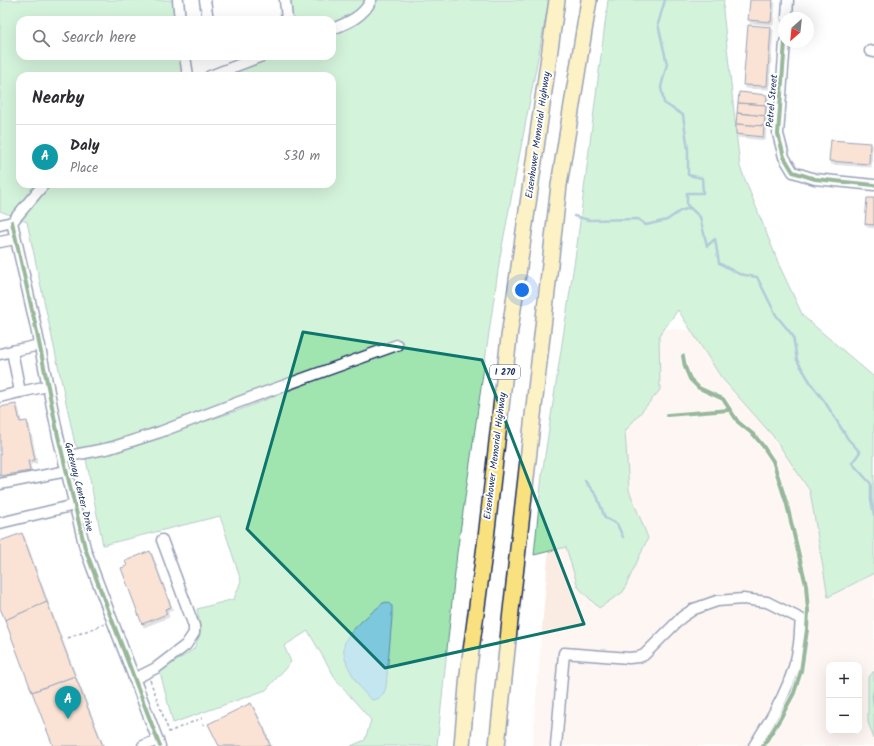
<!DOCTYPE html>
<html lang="en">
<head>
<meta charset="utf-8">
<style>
  :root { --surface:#fff; --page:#f2f2f3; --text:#2b2b33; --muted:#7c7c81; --line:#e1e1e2; --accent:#1f6fb2 }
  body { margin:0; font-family:Kalam,sans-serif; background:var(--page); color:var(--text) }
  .controls { position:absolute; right:12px; bottom:12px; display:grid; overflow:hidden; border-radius:8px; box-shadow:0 4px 16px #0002 }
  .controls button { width:36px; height:36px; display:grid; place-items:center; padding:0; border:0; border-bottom:1px solid var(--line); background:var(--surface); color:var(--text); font:20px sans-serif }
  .compass { position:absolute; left:778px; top:12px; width:36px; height:36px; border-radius:50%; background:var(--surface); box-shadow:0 4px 16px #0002; rotate:207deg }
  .you { position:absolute; left:522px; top:290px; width:14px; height:14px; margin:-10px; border:3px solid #fff; border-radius:50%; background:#1a73e8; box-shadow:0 0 0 6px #1a73e833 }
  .badge { display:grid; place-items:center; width:26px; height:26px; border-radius:50%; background:var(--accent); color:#fff; font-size:13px; font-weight:700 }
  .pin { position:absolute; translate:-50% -33px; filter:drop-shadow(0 1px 2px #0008) }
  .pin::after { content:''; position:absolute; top:21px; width:14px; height:12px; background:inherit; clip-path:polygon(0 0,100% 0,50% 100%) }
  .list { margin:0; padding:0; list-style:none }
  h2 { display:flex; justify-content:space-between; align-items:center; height:52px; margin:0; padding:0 16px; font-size:17px }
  h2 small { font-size:13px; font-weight:400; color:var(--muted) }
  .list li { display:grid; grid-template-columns:26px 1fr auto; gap:12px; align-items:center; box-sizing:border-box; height:64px; padding:0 16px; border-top:1px solid var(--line) }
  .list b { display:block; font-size:15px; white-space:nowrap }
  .list p { margin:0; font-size:13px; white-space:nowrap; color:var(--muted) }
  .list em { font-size:13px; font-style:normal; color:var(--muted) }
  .icon { flex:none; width:22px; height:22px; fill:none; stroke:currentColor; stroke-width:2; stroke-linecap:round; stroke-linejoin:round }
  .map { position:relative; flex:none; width:874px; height:746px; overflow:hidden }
  .search { position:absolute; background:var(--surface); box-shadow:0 4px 16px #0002; left:16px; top:16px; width:320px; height:44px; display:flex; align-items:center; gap:10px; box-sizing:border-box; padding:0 14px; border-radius:12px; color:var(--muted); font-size:15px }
  .panel { position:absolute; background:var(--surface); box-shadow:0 4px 16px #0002; left:16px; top:72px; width:320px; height:116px; border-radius:12px }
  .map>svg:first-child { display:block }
</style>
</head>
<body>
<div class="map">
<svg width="874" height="746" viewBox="0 0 874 746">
  <defs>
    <filter id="shadow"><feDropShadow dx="2" dy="3" stdDeviation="0" flood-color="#0004"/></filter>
  </defs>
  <rect width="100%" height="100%" fill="#fff"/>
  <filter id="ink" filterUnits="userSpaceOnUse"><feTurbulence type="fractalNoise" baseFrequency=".025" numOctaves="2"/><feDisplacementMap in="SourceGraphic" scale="8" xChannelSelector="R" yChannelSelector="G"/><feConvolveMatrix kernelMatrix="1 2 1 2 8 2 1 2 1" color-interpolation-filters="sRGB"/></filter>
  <g filter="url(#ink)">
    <!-- built -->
    <path fill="#fbece3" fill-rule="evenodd" d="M568 320 721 333 874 543V746H532ZM829 665H859V731H829Z"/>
    <!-- green -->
    <g fill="#a0e4b0" stroke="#5e8a87" fill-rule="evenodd">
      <path d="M0 0H178L180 20H20V56H185L188 76H20V184H332V76H210L262 56H332V20H287L285 0H549L500 257 457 553 437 746H351L365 740 371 720 337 681 308 631 284 646 291 662 266 690 173 723 160 672 194 649 201 631 197 609 234 599 241 581 220 516 103 545 86 459 75 444 27 222 0 211ZM354 365 237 411 107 453Z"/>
      <path d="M608 0H724L723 10 740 167 780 267 803 316 874 377V573L828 597 810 491 773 436 721 377 678 310 659 336 660 390 625 431 629 490 648 538 623 592 599 608 578 587 566 547 534 555 542 475 577 245Z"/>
      <path d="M874 671V739L868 722V678Z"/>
    </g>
    <!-- water -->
    <path fill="#7dc8dd" stroke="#568baa" d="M387 602 392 606V617L386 687C383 696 381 699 372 700 362 692 356 682 350 670 346 663 343 655 344 647 344 633 373 612 383 603Z"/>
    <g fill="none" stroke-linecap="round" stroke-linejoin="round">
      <!-- stream -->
      <g stroke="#568baa" stroke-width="2.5">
        <path d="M665 0 658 24 667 64 661 87 664 103 683 115 688 150V175L702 178 703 193H687V205L700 217 707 246 715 239 719 263 739 274 757 277 776 315 793 336 797 360 812 385 825 402 848 439 860 452 852 463 871 484V500L874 515"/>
        <path d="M574 216 589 220 638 219 646 225 667 220 680 211 690 208"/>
        <path d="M585 481 597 496 605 518 617 524 623 537"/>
        <path d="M874 691 873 696 874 707"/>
      </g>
    </g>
    <!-- building -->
    <g fill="#f3c1a3" stroke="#1b2f5e" filter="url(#shadow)">
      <path d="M750 0H773L771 22 748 20Z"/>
      <path d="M748 25 771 27 767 86 743 85Z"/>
      <path d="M739 92 767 95 766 105 738 103Z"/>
      <path d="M738 103 766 105 765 116 737 113Z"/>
      <path d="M737 113 765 116 764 126 736 124Z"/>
      <path d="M736 124 764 126 763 137 736 134Z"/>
      <path d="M831 140 870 143 869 164 829 161Z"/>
      <path d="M867 198H874V225L865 224Z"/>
      <path d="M16 404 20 422 27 421 35 460 28 461 30 471 0 476V407Z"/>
      <path d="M22 533 47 602 5 620 0 608V541Z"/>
      <path d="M150 551 171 607 165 609 167 614 142 624 121 568 127 566 125 561Z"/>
      <path d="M47 602 75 676 32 692 5 620Z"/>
      <path d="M75 676 103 746H53L32 692Z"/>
      <path d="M251 703 264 729 270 746H219L208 724Z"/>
    </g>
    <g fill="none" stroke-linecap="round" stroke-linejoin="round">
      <defs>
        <g id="minor">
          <path d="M178 0 180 20"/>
          <path d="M205 0 208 20"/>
          <path d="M285 0 287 20"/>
          <path d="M787 18 788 0"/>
          <path d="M332 29C348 23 364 16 371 0"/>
          <path d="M785 42 778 134 784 157 793 172 815 179 874 185"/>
          <path d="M870 51 874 52"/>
          <path d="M185 56 188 76"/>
          <path d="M210 76 262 56"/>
          <path d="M12 222 35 323 58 436 85 548 93 570 160 746"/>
          <path d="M0 225 12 222 44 184"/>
          <path d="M0 242 15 239"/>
          <path d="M40 345 12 351 20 392 48 386"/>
          <path d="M0 354 12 351"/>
          <path d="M0 397 20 392"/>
          <path d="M64 457 110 448 160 432 255 396 397 345"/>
          <path d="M0 484 67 471"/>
          <path d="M0 523 75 505"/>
          <path d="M134 679 156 668 186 645 194 633V626L162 540"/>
          <path d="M143 746 158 740"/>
          <path d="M556 746 564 653 629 658 639 657 644 655 682 617 694 609 717 601 743 599 767 602 801 619C800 627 800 636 799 644 794 682 774 714 754 746"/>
        </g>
        <g id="highway">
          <path d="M462 746 468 674 486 538 509 337 557 0"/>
          <path d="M497 746 511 611 559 185 589 0"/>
        </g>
      </defs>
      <!-- minor casing -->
      <use href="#minor" stroke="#1b2f5e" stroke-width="13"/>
      <!-- highway casing -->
      <use href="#highway" stroke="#1b2f5e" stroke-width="18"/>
      <!-- path -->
      <g stroke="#1b2f5e" stroke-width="1.5" stroke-dasharray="3 3" stroke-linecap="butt">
        <path d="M68 638 105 624"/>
        <path d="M150 680 169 732 202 718 204 727"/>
      </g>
      <!-- minor -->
      <use href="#minor" stroke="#fff" stroke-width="10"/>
      <!-- highway -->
      <use href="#highway" stroke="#fae180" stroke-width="15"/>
      <defs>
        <g id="cycleway">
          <path d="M785 42 778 134 784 157 793 172 815 179 874 185"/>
          <path d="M12 222 35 323 58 436 85 548 93 570 160 746"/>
          <path d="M683 356 685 367 690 379 699 388 723 399 738 422 754 435 763 446 773 461 787 505 806 585 808 611 807 630 801 671 794 693 780 719 763 746"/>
          <path d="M667 415 729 410"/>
        </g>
      </defs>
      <!-- cycleway casing -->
      <use href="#cycleway" stroke="#fff" stroke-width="6"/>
      <!-- cycleway -->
      <use href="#cycleway" stroke="#1b5e20" stroke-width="4"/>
    </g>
  </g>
  <!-- marked area -->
  <path d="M0 0H874V746H0ZM303 332 482 360 584 624 385 668 247 529Z" fill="#fff" fill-opacity=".55" fill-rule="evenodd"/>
  <path fill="none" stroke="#0f766e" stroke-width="3" stroke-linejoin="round" d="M303 332 482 360 584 624 385 668 247 529Z"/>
  <g text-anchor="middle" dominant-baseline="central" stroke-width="4" stroke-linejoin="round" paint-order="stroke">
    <!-- shield labels -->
    <rect fill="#fff" stroke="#5f6d8e" stroke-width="1" x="490" y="365" width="30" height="14" rx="3"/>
    <g font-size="9" font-weight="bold" fill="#1b2f5e">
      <text x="505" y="372">I 270</text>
    </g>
    <!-- street labels -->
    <g font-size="10" fill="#1b2f5e" stroke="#fff">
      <text transform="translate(772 101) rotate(-85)">Petrel Street</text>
      <text transform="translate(538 135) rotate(-82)">Eisenhower Memorial Highway</text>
      <text transform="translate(495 456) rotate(-83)">Eisenhower Memorial Highway</text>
      <text transform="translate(79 487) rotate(76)">Gateway Center Drive</text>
    </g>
  </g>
</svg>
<div class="controls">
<button>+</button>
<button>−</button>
</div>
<svg class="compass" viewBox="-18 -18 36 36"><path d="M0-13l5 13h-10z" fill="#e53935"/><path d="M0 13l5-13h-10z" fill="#7c7c81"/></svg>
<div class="you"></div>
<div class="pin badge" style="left:68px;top:719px;background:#0f9aa8">A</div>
<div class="search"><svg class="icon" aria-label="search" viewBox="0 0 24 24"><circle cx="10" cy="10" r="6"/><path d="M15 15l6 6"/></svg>Search here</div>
<section class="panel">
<h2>Nearby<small></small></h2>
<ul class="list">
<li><span class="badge" style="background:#0f9aa8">A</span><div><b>Daly</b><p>Place</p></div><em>530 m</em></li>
</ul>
</section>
</div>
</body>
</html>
